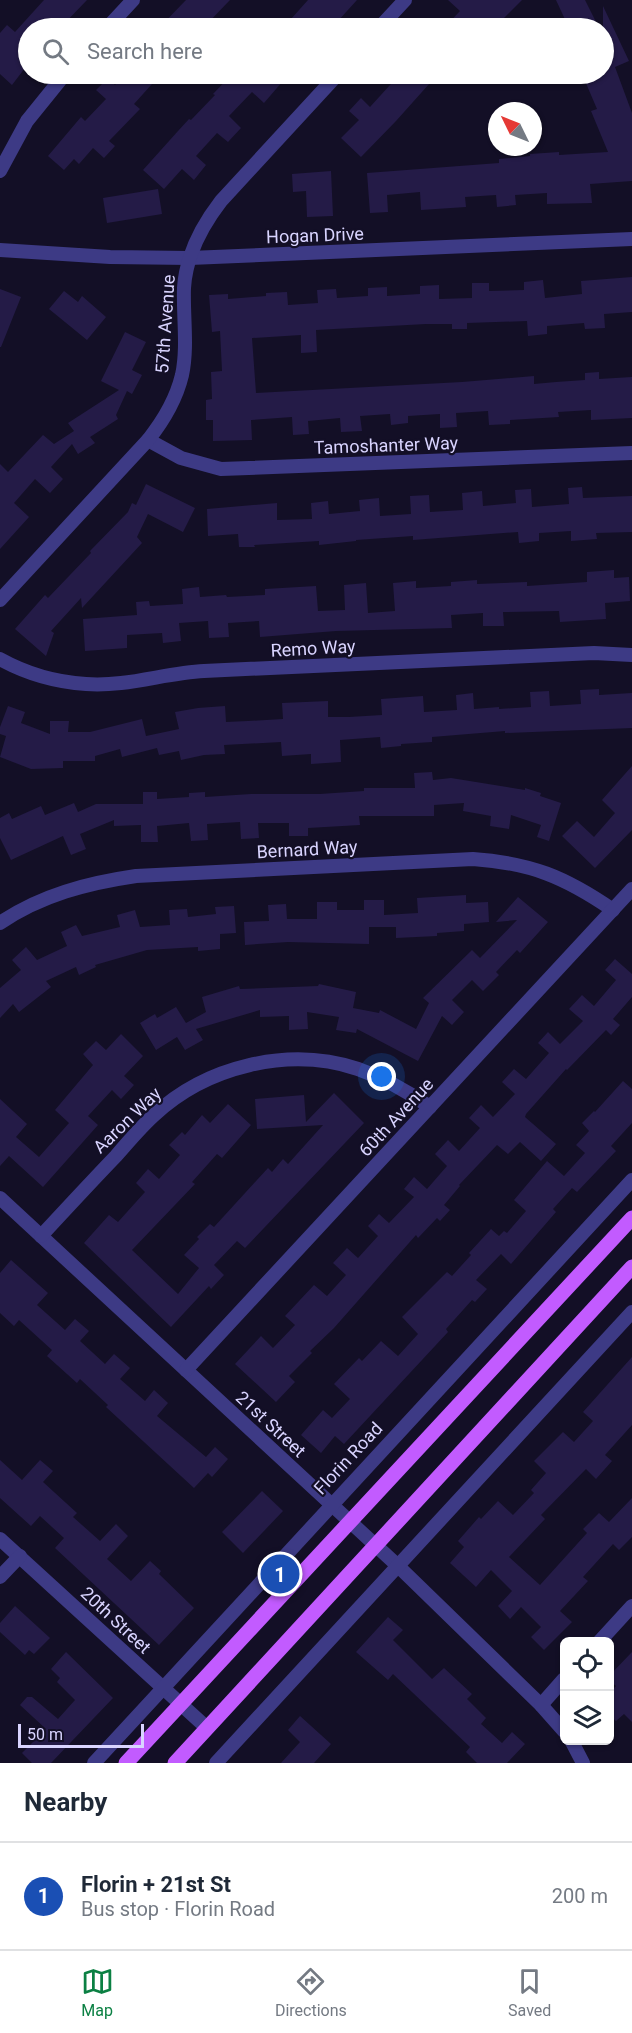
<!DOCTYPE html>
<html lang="en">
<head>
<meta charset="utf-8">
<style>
  :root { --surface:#fff; --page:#f6f6f7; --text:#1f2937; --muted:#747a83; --line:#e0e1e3; --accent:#0b8043 }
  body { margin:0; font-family:Roboto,sans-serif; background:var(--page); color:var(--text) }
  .controls { position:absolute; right:18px; bottom:18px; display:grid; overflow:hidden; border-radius:9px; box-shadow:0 2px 4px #0004 }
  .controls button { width:54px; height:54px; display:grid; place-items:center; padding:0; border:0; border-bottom:2px solid var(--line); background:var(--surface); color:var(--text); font:30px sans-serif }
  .compass { position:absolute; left:488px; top:102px; width:54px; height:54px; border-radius:50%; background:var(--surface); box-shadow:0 2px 4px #0004; rotate:313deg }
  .scale { position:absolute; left:18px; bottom:15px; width:126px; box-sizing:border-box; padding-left:6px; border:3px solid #d9d4ff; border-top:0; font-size:16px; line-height:21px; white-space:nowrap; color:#d9d4ff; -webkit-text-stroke:4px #130f26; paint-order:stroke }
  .you { position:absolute; left:382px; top:1077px; width:21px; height:21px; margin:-15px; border:4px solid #fff; border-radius:50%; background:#1a73e8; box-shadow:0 0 0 9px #1a73e833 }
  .badge { display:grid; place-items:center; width:39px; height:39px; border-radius:50%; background:var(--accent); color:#fff; font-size:20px; font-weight:700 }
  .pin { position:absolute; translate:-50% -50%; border:3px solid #fff; box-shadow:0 2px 6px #0006 }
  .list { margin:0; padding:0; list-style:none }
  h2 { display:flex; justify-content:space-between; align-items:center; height:78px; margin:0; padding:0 24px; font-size:26px }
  h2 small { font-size:20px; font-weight:400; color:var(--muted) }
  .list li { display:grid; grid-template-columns:39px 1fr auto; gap:18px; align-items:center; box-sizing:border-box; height:108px; padding:0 24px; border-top:2px solid var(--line) }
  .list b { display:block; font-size:22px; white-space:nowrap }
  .list p { margin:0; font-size:20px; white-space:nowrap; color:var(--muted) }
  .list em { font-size:20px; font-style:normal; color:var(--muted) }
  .icon { flex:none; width:33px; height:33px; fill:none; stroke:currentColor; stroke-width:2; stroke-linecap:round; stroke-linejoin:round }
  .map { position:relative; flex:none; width:632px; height:1763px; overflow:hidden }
  .search { position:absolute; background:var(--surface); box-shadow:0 2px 4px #0004; left:18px; right:18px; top:18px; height:66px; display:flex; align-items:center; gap:15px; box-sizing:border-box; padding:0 21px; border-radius:33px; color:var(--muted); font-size:22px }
  .sheet { height:186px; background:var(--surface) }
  nav { display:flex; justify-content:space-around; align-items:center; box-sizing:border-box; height:84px; border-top:2px solid var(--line); background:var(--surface); font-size:16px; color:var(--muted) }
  nav a { display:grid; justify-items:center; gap:3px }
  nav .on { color:var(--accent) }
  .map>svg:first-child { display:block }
</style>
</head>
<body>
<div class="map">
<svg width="632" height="1763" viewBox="0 0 632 1763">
  <rect width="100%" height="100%" fill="#130f26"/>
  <!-- building -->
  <g fill="#241b47">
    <path d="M44 0H87L60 28H28V64L12 85 0 74V33L7 25 15 32Z"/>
    <path d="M186 0H230L203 28H159Z"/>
    <path d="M308 0H357L337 22 334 20 326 28H283Z"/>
    <path d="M448 0H522L494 28H444L460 11Z"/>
    <path d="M556 0H585L599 28H569Z"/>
    <path d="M603 6 629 61 615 67 632 113V181L590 184 592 203 547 204V193L515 195 516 205 497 207 496 195 465 197 466 207 421 210 420 192 387 195 388 212 370 213 367 173 499 163V159L530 156V154L559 152V155L608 152 591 111 597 109 582 74H603Z"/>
    <path d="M125 74H161L134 104 140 109 109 141 115 146 104 158 93 148 79 164 74 159 64 170 48 156 81 117 85 121 106 99 96 90 108 78 115 85Z"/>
    <path d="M232 74H289L264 103 252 92 229 116 241 128 228 142 217 133 196 156 206 165 194 180 182 169 164 189 143 170 178 131 189 119 191 120 215 95 213 94Z"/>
    <path d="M400 74H438L396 121 361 157 341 138 359 120 349 111 361 98 370 107Z"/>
    <path d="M331 171 333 216 307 217 306 191 293 192 292 174Z"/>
    <path d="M158 189 162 214 107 223 103 198Z"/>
    <path d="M632 277V312L604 314 605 328 585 329 584 323 547 326V334L528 336 527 321 467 323V329H452V324H426L316 330 317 352 301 353V335L252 338 256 393 462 382 534 376V384L556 382 585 380V373L599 372V379L632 377V418L591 420V410L558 412 559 417 510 420V424L489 425 488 411 456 413 457 427 440 428V414L408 416V423L391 425 390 414 360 416 362 431 341 432 340 418 308 421 309 434 293 435 292 417 251 420 252 440 213 441V420H206V400L212 399 211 372 222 371 220 331 212 332 209 295 228 294V299L266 296V293L287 292 288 305 318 303 317 290 336 289 337 298 368 296V288L387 287V296L420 294V286L439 285V299L472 298V283H489V291L524 290V282L543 280 545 298 582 294 581 281Z"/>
    <path d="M0 289 21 297 1 347H0Z"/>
    <path d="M64 291 78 302 82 296 106 317 87 340 49 309Z"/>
    <path d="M125 332 146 342 132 370 142 375 132 394 127 391 116 415 118 419 90 437 95 443 78 454 72 444 51 467 63 479 50 493 35 479 14 503 29 517 0 549V464L8 472 43 435 54 444 74 431 68 423 119 390 101 381Z"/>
    <path d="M146 484 195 508 183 532 148 514 137 537 142 543 82 608 81 598 51 631 54 633 46 656 15 629 45 595 48 598 91 553 90 551 128 512 132 503 136 505Z"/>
    <path d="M582 487 583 498 632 496V532L596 533 597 539 571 541V531L539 533V541L519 543 518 532 413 540V536L356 540V541L319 545V541L254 545 255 547H239L238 534 208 536 207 509 277 503V520L312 519 311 503 328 501 329 514 360 511 359 500 379 498 380 516 411 514 410 496 429 495 430 512 463 510 462 493 482 491 483 506 516 503 515 490 531 489 532 507 569 504 568 488Z"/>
    <path d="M614 570V578L629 577 630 601 605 603 606 619 560 622 559 611 503 612 504 626H483V613L451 615 452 628 336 631 260 637 259 621 228 623 229 637 209 638 208 621 179 623 181 641 163 643 162 633 127 635V648L85 651 83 619 137 615 136 602 149 601 150 606 183 604 182 589 199 587 200 597 226 595 227 597 265 595V589L316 586 318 611 345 610 344 585 366 583 368 613 395 611 393 583 416 581V588L451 586V582L477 580V584L527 582V586L587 582V572Z"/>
    <path d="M599 689V695L632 693V728L505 733V731L432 737V742L401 744V746L381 748 380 737 340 740 341 762 311 764V754L282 756 281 742 224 745 225 754 204 755 181 760 179 751 159 755 157 748 122 757 120 749 95 756V761H63V768L31 769 0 757 6 736 0 734V727L8 706 25 712 21 723 50 734V721H69L68 732H90L142 719 146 736 179 729 175 712 198 708 225 706 226 722 248 721 283 719 282 703 328 701V717H349L382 715 381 699 423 696 424 712 457 710 456 695 473 693 474 709 499 707V709L531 707 530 692 549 691 550 706 581 704 580 690Z"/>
    <path d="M632 766V830L595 868 562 836 577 821 594 837 615 813 602 800Z"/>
    <path d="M432 772 433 780 451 778 525 790V788L541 793 540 796 561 803 549 841 537 837 541 825 511 815 509 829 490 826 491 816 463 811 464 803 434 805V816H359L360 825 308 828V836H289V823H258L259 838 241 839 240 822 207 824 208 840 191 841 189 823 157 826 158 842H141V825L114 826V820L80 834 86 849 71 855 63 836 11 860 0 838V818L9 813 12 819 41 806 45 815 74 803 78 812 96 804H143V792H157V799L189 797V793L205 792V797L251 794H320L364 791V788H415L414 773Z"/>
    <path d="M466 895V903L488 902 489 922 464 924V931L437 933V936L396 938V927H369V944L288 942 245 945 244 922 269 921 268 905 286 904 287 919H317V902H337V910H364V900H384V915L418 913 417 898Z"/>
    <path d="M518 897 548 922 520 953 517 950 496 972 499 975 483 991 472 980 452 1000 464 1012 452 1025 442 1016 418 1061 357 1029 356 1033 336 1030 339 1017 307 1012 308 1029 289 1030V1016L260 1017V1010L196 1029 203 1040 185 1050 177 1037 156 1050 140 1023 155 1014 157 1018 176 1007 186 1023 206 1012 202 997 239 986 240 989 318 986 319 984 356 992 353 1008 379 1013 380 1010 416 1029 429 1003 423 998 472 950 480 958 517 920 496 922Z"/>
    <path d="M234 906 236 933 220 934V949L198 951V947L147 950 95 965 96 967 79 975 76 967 46 981 51 987 19 1012 13 1004 0 1018V988L21 970 12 960 26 947 37 960 67 946 61 932 76 925 82 936 120 927 117 915 135 910 140 927 170 925 169 910 187 909 188 917 216 914 215 907Z"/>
    <path d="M615 959 632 974V997L613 1019 620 1025 611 1035 606 1030 567 1070 566 1069 526 1114 525 1117 556 1144 541 1161 520 1142 508 1154 497 1145 459 1185 460 1186 444 1205 450 1210 440 1221 437 1218 418 1238 416 1235 334 1328 310 1351 312 1353 289 1376 295 1382 276 1402 235 1364 261 1336 273 1348 295 1325 285 1316 314 1285 327 1296 346 1275 333 1263 347 1248 358 1258 378 1236 368 1226 379 1214 389 1223 414 1197 404 1189 414 1177 427 1189 447 1166 435 1154 448 1140 459 1151 480 1128 469 1118 481 1105 493 1117 515 1094 502 1082 514 1069 526 1079 549 1053 538 1043 548 1032 560 1044 583 1021 569 1009 582 995 594 1006 616 980 605 970Z"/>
    <path d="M121 1034 143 1056 124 1076 134 1085 121 1099 112 1090 88 1116 98 1125 43 1187 9 1156 0 1166V1099L27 1124 16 1137 39 1157 69 1123 55 1110 93 1065 83 1054 96 1041 106 1050Z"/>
    <path d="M623 1081 632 1089V1123L611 1146 616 1151 577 1192 572 1188 553 1209 556 1212 511 1264 501 1254 476 1280 487 1289 475 1302 472 1300 446 1329 448 1332 344 1444 335 1436 321 1453 301 1435 323 1410 332 1418 350 1399 334 1384 359 1358 362 1361 381 1341 398 1356 418 1334 402 1317 447 1272 452 1276 471 1255 469 1253 491 1229 499 1236 504 1231 507 1233 526 1211 514 1200 547 1161 564 1176 585 1153 576 1145 589 1131 582 1123 594 1111 595 1112Z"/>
    <path d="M334 1093 364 1123 245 1248 237 1241 214 1265 224 1275 211 1289 209 1286 171 1327 84 1243 109 1215 118 1222 145 1192 136 1183 148 1169 159 1179 180 1155 169 1145 182 1132 185 1135 202 1115 210 1123 228 1104 251 1125 222 1158 217 1154 192 1182 195 1184 132 1250 178 1294 199 1268 184 1255 199 1239 197 1237 210 1224 214 1227 268 1168 272 1172 283 1159 288 1164 323 1125 257 1129 255 1099 304 1095 306 1122Z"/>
    <path d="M11 1260 48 1293 37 1305 65 1330 75 1319 89 1331 80 1341 105 1364 114 1354 130 1368 120 1379 145 1401 154 1390 168 1403 157 1416 206 1457 215 1447 228 1459 212 1477 208 1473 194 1488 106 1407 108 1405 80 1379 77 1383 47 1356 52 1350 19 1320 14 1326 0 1313V1273Z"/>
    <path d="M632 1357V1425L605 1455 612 1461 596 1479 586 1469 541 1515 545 1519 509 1557 540 1585 587 1533 583 1529 599 1513 609 1522 632 1498V1537L619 1550 613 1544 583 1577 588 1581 560 1611 572 1622 544 1650 531 1637 541 1627 521 1607 510 1619 498 1606 512 1591 491 1570 476 1587 450 1563 464 1547 458 1541 479 1517 481 1519 498 1501 513 1515 534 1493 531 1490 546 1473 534 1461 563 1432 574 1442 593 1421 583 1412Z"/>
    <path d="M0 1460 22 1480 40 1460 53 1471 43 1482 77 1513 73 1517 100 1541 116 1524 128 1536 107 1559 131 1581 150 1561 161 1571 159 1574 194 1608 159 1645 55 1548 64 1538 40 1516 31 1526 0 1498Z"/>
    <path d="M262 1491 283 1511 243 1553 222 1532Z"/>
    <path d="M15 1606 50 1638 34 1654 29 1650 25 1655 0 1632V1623Z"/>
    <path d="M388 1617 403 1630 393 1640 432 1679 444 1668 472 1694 467 1699 486 1718 481 1724 502 1743 512 1732 525 1744 507 1763H477L466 1752 470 1747 393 1674 388 1680 356 1652Z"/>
    <path d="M66 1652 113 1698 51 1763H32L22 1753 46 1729 20 1705 27 1697H32L58 1719 75 1700 57 1682 60 1678 51 1669Z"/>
    <path d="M632 1652V1722L624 1714 616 1721 609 1715V1693L616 1686 609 1680V1676Z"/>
    <path d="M300 1716 331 1744 314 1763H281L300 1742 288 1730Z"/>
  </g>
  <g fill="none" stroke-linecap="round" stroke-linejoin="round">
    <!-- street -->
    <g stroke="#3d3a85" stroke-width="14">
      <path d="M107 28 133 0"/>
      <path d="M379 28 405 0"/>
      <path d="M0 171 27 121 65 74"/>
      <path d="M0 250 110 257 190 258 632 239"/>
      <path d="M148 440 181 458 221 469 632 453"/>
      <path d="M0 600 148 440C164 420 176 400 182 375 188 347 183 317 184 288 186 255 201 227 221 201L338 74"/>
      <path d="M0 659C27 674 56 682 86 684 126 687 165 673 204 671 334 665 464 659 594 653L632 655"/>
      <path d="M0 923C41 895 88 883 136 876L473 859C531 863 565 877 613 910"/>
      <path d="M0 1198 398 1566 541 1705 564 1731"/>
      <path d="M41 1236C66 1209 91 1182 116 1156 128 1142 140 1128 153 1116 206 1066 289 1046 358 1069 384 1078 407 1091 430 1107"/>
      <path d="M186 1370 632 889"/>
      <path d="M0 1539 207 1728"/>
      <path d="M0 1577 20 1556"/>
      <path d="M599 1642 632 1606"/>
      <path d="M541 1705 564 1679"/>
      <path d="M571 1740 583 1763"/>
      <path d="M94 1763 632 1180"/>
      <path d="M216 1763 632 1312"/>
    </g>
    <!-- primary -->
    <g stroke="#c25bff" stroke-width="15">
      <path d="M126 1763 632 1218"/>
      <path d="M175 1763 632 1267"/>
    </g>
  </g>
  <g text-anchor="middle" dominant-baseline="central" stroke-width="4.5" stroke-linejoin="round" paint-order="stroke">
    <!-- street labels -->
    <g font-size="18" fill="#d9d4ff" stroke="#130f26">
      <text transform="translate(315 235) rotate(-2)">Hogan Drive</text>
      <text transform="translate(165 324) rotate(-86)">57th Avenue</text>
      <text transform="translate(386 445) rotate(-2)">Tamoshanter Way</text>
      <text transform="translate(313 648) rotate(-3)">Remo Way</text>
      <text transform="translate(307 849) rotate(-3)">Bernard Way</text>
      <text transform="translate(396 1117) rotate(-47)">60th Avenue</text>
      <text transform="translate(127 1120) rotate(-44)">Aaron Way</text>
      <text transform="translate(271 1424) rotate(43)">21st Street</text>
      <text transform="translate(348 1458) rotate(-47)">Florin Road</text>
      <text transform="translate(116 1620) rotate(43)">20th Street</text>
    </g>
  </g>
</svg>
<div class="controls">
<button><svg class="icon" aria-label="locate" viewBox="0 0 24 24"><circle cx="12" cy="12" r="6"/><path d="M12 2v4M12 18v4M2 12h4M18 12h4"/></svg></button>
<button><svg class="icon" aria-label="layers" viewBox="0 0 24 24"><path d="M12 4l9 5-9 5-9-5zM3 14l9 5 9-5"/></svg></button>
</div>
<svg class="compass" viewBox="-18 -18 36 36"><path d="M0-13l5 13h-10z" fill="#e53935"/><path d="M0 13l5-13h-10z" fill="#747a83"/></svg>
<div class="scale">50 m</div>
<div class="you"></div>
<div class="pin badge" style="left:280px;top:1574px;background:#1a4fb4">1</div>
<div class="search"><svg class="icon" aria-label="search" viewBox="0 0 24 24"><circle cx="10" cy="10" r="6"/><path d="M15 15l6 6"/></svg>Search here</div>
</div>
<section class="sheet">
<h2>Nearby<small></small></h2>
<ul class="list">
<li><span class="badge" style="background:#1a4fb4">1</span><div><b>Florin + 21st St</b><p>Bus stop · Florin Road</p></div><em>200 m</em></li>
</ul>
</section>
<nav>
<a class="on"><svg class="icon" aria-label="map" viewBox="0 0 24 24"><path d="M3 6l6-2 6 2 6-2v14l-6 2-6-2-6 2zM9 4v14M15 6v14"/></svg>Map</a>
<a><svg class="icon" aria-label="directions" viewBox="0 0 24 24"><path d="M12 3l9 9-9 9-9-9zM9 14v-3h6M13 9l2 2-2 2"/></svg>Directions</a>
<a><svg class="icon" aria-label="saved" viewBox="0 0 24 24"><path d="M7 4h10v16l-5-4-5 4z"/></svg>Saved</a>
</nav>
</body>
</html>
